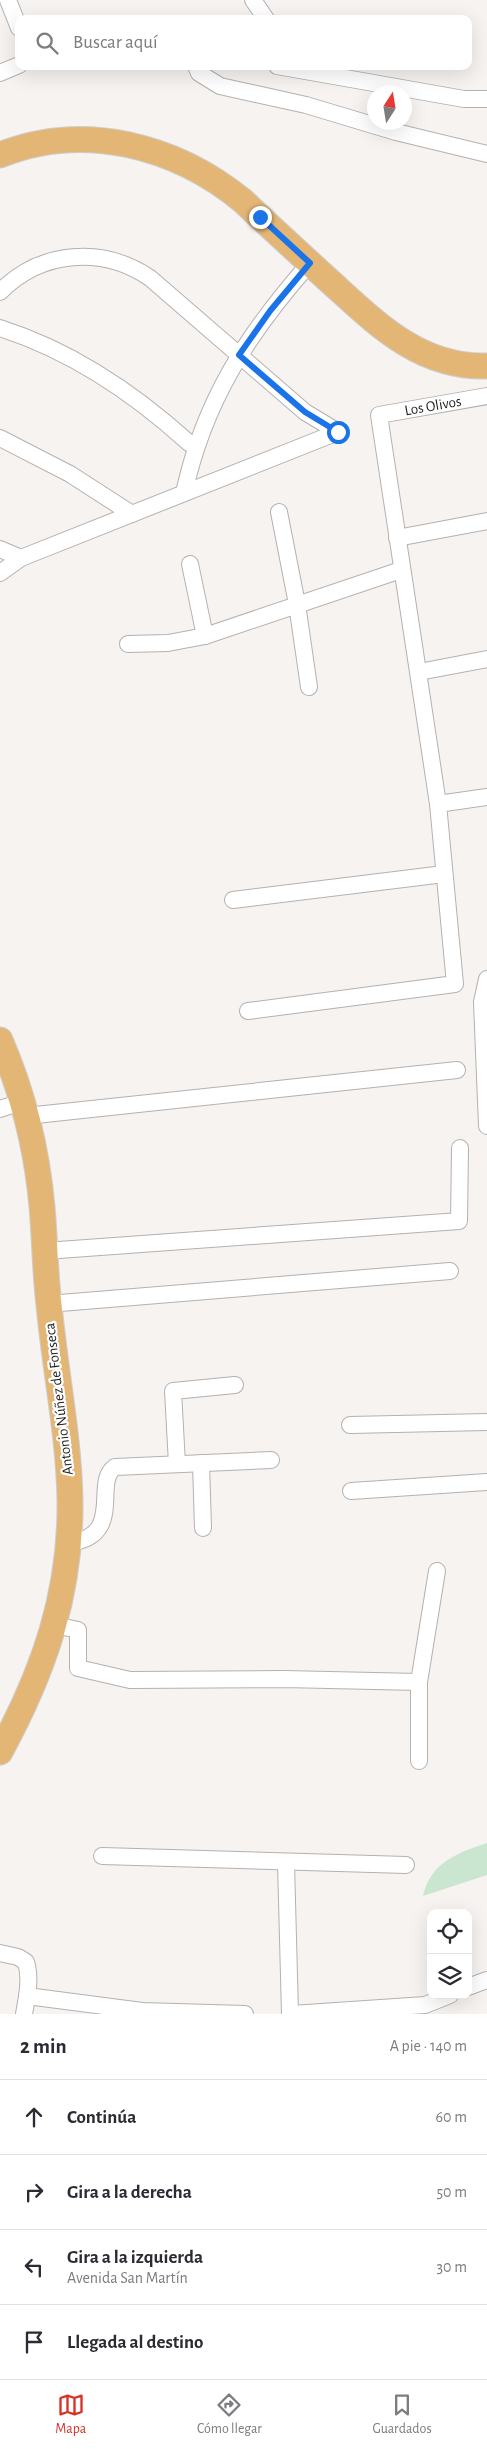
<!DOCTYPE html>
<html lang="es">
<head>
<meta charset="utf-8">
<style>
  :root { --surface:#fff; --page:#f7f7f7; --text:#2b2b33; --muted:#7c7c81; --line:#e1e1e2; --accent:#d93025 }
  body { margin:0; font-family:"Alegreya Sans",sans-serif; background:var(--page); color:var(--text) }
  .controls { position:absolute; right:15px; bottom:15px; display:grid; overflow:hidden; border-radius:10px; box-shadow:0 5px 20px #0002 }
  .controls button { width:45px; height:45px; display:grid; place-items:center; padding:0; border:0; border-bottom:1px solid var(--line); background:var(--surface); color:var(--text); font:25px sans-serif }
  .compass { position:absolute; left:367px; top:85px; width:45px; height:45px; border-radius:50%; background:var(--surface); box-shadow:0 5px 20px #0002; rotate:12deg }
  .stop { position:absolute; width:15px; height:15px; margin:-11px; border:4px solid #1a73e8; border-radius:50%; background:#fff }
  .stop.end { background:#1a73e8; border-color:#fff; box-shadow:0 1px 5px #0008 }
  .list { margin:0; padding:0; list-style:none }
  h2 { display:flex; justify-content:space-between; align-items:center; height:65px; margin:0; padding:0 20px; font-size:21px }
  h2 small { font-size:16px; font-weight:400; color:var(--muted) }
  .list li { display:grid; grid-template-columns:32px 1fr auto; gap:15px; align-items:center; box-sizing:border-box; height:75px; padding:0 20px; border-top:1px solid var(--line) }
  .list b { display:block; font-size:19px; white-space:nowrap }
  .list p { margin:0; font-size:16px; white-space:nowrap; color:var(--muted) }
  .list em { font-size:16px; font-style:normal; color:var(--muted) }
  .icon { flex:none; width:28px; height:28px; fill:none; stroke:currentColor; stroke-width:2; stroke-linecap:round; stroke-linejoin:round }
  .map { position:relative; flex:none; width:487px; height:2014px; overflow:hidden }
  .search { position:absolute; background:var(--surface); box-shadow:0 5px 20px #0002; left:15px; right:15px; top:15px; height:55px; display:flex; align-items:center; gap:12px; box-sizing:border-box; padding:0 18px; border-radius:10px; color:var(--muted); font-size:19px }
  .sheet { height:365px; background:var(--surface) }
  nav { display:flex; justify-content:space-around; align-items:center; box-sizing:border-box; height:70px; border-top:1px solid var(--line); background:var(--surface); font-size:14px; color:var(--muted) }
  nav a { display:grid; justify-items:center; gap:2px }
  nav .on { color:var(--accent) }
  .map>svg:first-child { display:block }
</style>
</head>
<body>
<div class="map">
<svg width="487" height="2014" viewBox="0 0 487 2014">
  <rect width="100%" height="100%" fill="#f6f3f1"/>
  <!-- green -->
  <path fill="#cae6d0" d="M487 1843V1875L423 1896C430 1863 457 1853 487 1843Z"/>
  <g fill="none" stroke-linecap="round" stroke-linejoin="round">
    <defs>
      <g id="street">
        <path d="M8 0 19 28"/>
        <path d="M253 0 266 19"/>
        <path d="M196 66 199 73 220 86 306 105 396 132 487 154"/>
        <path d="M277 66 464 99H487"/>
        <path d="M0 73 19 65"/>
        <path d="M0 292C41 250 103 246 150 278L305 412 338 432 21 558 0 573"/>
        <path d="M0 328C72 351 134 393 189 443"/>
        <path d="M0 438 70 474 132 514"/>
        <path d="M184 493C204 401 248 333 310 263"/>
        <path d="M279 512 297 604 309 687"/>
        <path d="M397 538 487 521"/>
        <path d="M0 549 21 558"/>
        <path d="M190 564 205 636"/>
        <path d="M128 644 168 643 205 636 401 570"/>
        <path d="M419 672 487 659"/>
        <path d="M438 804 487 797"/>
        <path d="M233 900 444 874"/>
        <path d="M487 979 482 1002 487 1126"/>
        <path d="M248 1011 455 984 438 804 379 415 487 396"/>
        <path d="M0 1109 22 1102"/>
        <path d="M26 1116 457 1070"/>
        <path d="M45 1251 459 1221 460 1148"/>
        <path d="M48 1304 450 1271"/>
        <path d="M350 1425 487 1422"/>
        <path d="M201 1463 203 1528"/>
        <path d="M177 1464 173 1391 235 1385"/>
        <path d="M351 1491 487 1482"/>
        <path d="M69 1543C126 1536 92 1482 115 1467L271 1460"/>
        <path d="M55 1625 78 1630V1668L130 1680 284 1679 419 1682"/>
        <path d="M419 1761V1682L437 1571"/>
        <path d="M102 1856 406 1865"/>
        <path d="M286 1863 290 2014"/>
        <path d="M0 1953 18 1957 26 1962C31 1978 27 1997 24 2014"/>
        <path d="M468 1987 487 1980"/>
        <path d="M27 1996 142 2011 245 2014"/>
        <path d="M292 2014 425 2005 450 1995"/>
      </g>
      <g id="primary">
        <path d="M0 155C84 121 176 146 243 201 270 227 298 252 325 277 373 320 417 368 487 366"/>
        <path d="M0 1040C23 1093 37 1150 42 1207 45 1240 45 1273 49 1305 55 1370 69 1436 70 1501 71 1594 44 1671 0 1752"/>
      </g>
    </defs>
    <!-- street casing -->
    <use href="#street" stroke="#b4b1af" stroke-width="18"/>
    <!-- primary casing -->
    <use href="#primary" stroke="#cececd" stroke-width="27"/>
    <!-- street -->
    <use href="#street" stroke="#fff" stroke-width="16"/>
    <!-- primary -->
    <use href="#primary" stroke="#e3b676" stroke-width="25"/>
  </g>
  <g fill="none" stroke-linecap="round" stroke-linejoin="round">
    <!-- route -->
    <path stroke="#1a73e8" stroke-width="6" d="M260 217 310 263 270 311 239 355 305 412 338 432"/>
  </g>
  <g text-anchor="middle" dominant-baseline="central" stroke-width="4.5" stroke-linejoin="round" paint-order="stroke">
    <!-- street labels -->
    <g font-size="15" fill="#1f1e1d" stroke="#fff">
      <text transform="translate(433 406) rotate(-10)">Los Olivos</text>
      <text transform="translate(59 1399) rotate(-97)">Antonio Núñez de Fonseca</text>
    </g>
  </g>
</svg>
<div class="controls">
<button><svg class="icon" aria-label="locate" viewBox="0 0 24 24"><circle cx="12" cy="12" r="6"/><path d="M12 2v4M12 18v4M2 12h4M18 12h4"/></svg></button>
<button><svg class="icon" aria-label="layers" viewBox="0 0 24 24"><path d="M12 4l9 5-9 5-9-5zM3 14l9 5 9-5"/></svg></button>
</div>
<svg class="compass" viewBox="-18 -18 36 36"><path d="M0-13l5 13h-10z" fill="#e53935"/><path d="M0 13l5-13h-10z" fill="#7c7c81"/></svg>
<div class="stop" style="left:338px;top:432px"></div>
<div class="stop end" style="left:260px;top:217px"></div>
<div class="search"><svg class="icon" aria-label="search" viewBox="0 0 24 24"><circle cx="10" cy="10" r="6"/><path d="M15 15l6 6"/></svg>Buscar aquí</div>
</div>
<section class="sheet">
<h2>2 min<small>A pie · 140 m</small></h2>
<ul class="list">
<li><svg class="icon" aria-label="ahead" viewBox="0 0 24 24"><path d="M12 20V5M6 11l6-6 6 6"/></svg><div><b>Continúa</b></div><em>60 m</em></li>
<li><svg class="icon" aria-label="right" viewBox="0 0 24 24"><path d="M7 20v-9h11M14 6l5 5-5 5"/></svg><div><b>Gira a la derecha</b></div><em>50 m</em></li>
<li><svg class="icon" aria-label="left" viewBox="0 0 24 24"><path d="M17 20v-9H6M10 6l-5 5 5 5"/></svg><div><b>Gira a la izquierda</b><p>Avenida San Martín</p></div><em>30 m</em></li>
<li><svg class="icon" aria-label="arrive" viewBox="0 0 24 24"><path d="M6 21V4h12l-3 4 3 4H6"/></svg><div><b>Llegada al destino</b></div></li>
</ul>
</section>
<nav>
<a class="on"><svg class="icon" aria-label="map" viewBox="0 0 24 24"><path d="M3 6l6-2 6 2 6-2v14l-6 2-6-2-6 2zM9 4v14M15 6v14"/></svg>Mapa</a>
<a><svg class="icon" aria-label="directions" viewBox="0 0 24 24"><path d="M12 3l9 9-9 9-9-9zM9 14v-3h6M13 9l2 2-2 2"/></svg>Cómo llegar</a>
<a><svg class="icon" aria-label="saved" viewBox="0 0 24 24"><path d="M7 4h10v16l-5-4-5 4z"/></svg>Guardados</a>
</nav>
</body>
</html>
